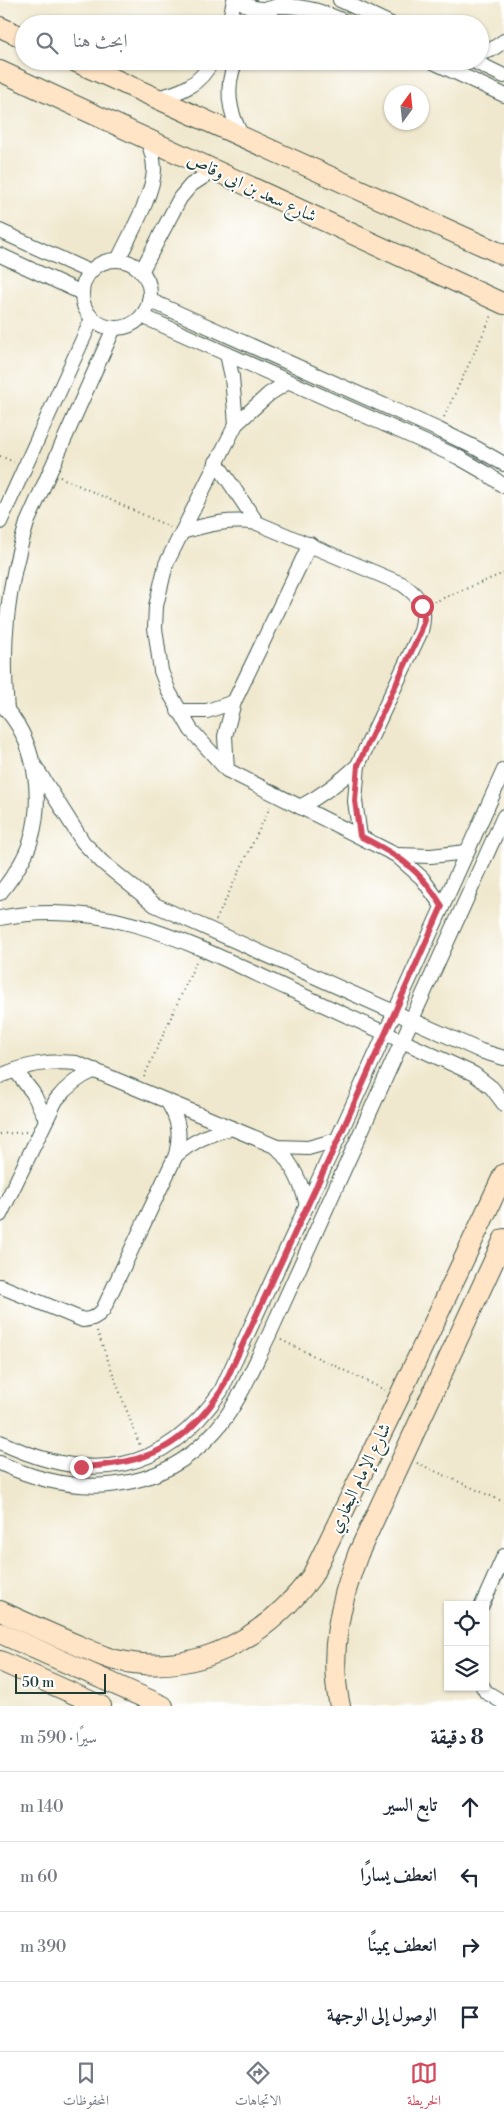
<!DOCTYPE html>
<html lang="ar">
<head>
<meta charset="utf-8">
<style>
  :root { --surface:#fff; --page:#f2f2f3; --text:#1f2937; --muted:#747a83; --line:#e0e1e3; --accent:#d1495b }
  body { margin:0; font-family:"Libre Bodoni",Amiri,serif; background:var(--page); color:var(--text); direction:rtl }
  .controls { position:absolute; right:15px; bottom:15px; display:grid; overflow:hidden; border-radius:0px; box-shadow:0 1px 4px #0004 }
  .controls button { width:45px; height:45px; display:grid; place-items:center; padding:0; border:0; border-bottom:1px solid var(--line); background:var(--surface); color:var(--text); font:25px sans-serif }
  .compass { position:absolute; left:384px; top:85px; width:45px; height:45px; border-radius:50%; background:var(--surface); box-shadow:0 1px 4px #0004; rotate:15deg }
  .scale { position:absolute; left:15px; bottom:12px; width:91px; box-sizing:border-box; padding-left:5px; border:2px solid #1f3d34; border-top:0; font-size:14px; line-height:18px; white-space:nowrap; color:#1f3d34; -webkit-text-stroke:4px #fff; paint-order:stroke }
  .stop { position:absolute; width:15px; height:15px; margin:-11px; border:4px solid #d1495b; border-radius:50%; background:#fff }
  .stop.end { background:#d1495b; border-color:#fff; box-shadow:0 1px 5px #0008 }
  .list { margin:0; padding:0; list-style:none }
  h2 { display:flex; justify-content:space-between; align-items:center; height:65px; margin:0; padding:0 20px; font-size:21px }
  h2 small { font-size:16px; font-weight:400; color:var(--muted) }
  .list li { display:grid; grid-template-columns:32px 1fr auto; gap:15px; align-items:center; box-sizing:border-box; height:70px; padding:0 20px; border-top:1px solid var(--line) }
  .list b { display:block; font-size:19px; white-space:nowrap }
  .list em { font-size:16px; font-style:normal; color:var(--muted) }
  .icon { flex:none; width:28px; height:28px; fill:none; stroke:currentColor; stroke-width:2; stroke-linecap:round; stroke-linejoin:round }
  .map { position:relative; flex:none; width:504px; height:1706px; overflow:hidden; direction:ltr }
  .search { position:absolute; background:var(--surface); box-shadow:0 1px 4px #0004; left:15px; right:15px; top:15px; height:55px; display:flex; align-items:center; gap:12px; box-sizing:border-box; padding:0 18px; border-radius:28px; color:var(--muted); font-size:19px }
  .sheet { height:345px; background:var(--surface) }
  nav { display:flex; justify-content:space-around; align-items:center; box-sizing:border-box; height:70px; border-top:1px solid var(--line); background:var(--surface); font-size:14px; color:var(--muted) }
  nav a { display:grid; justify-items:center; gap:2px }
  nav .on { color:var(--accent) }
  .map>svg:first-child { display:block }
</style>
</head>
<body>
<div class="map">
<svg width="504" height="1706" viewBox="0 0 504 1706">
  <rect width="100%" height="100%" fill="#fff"/>
  <filter id="ink" filterUnits="userSpaceOnUse"><feTurbulence type="fractalNoise" baseFrequency=".02" numOctaves="2"/><feDisplacementMap in="SourceGraphic" scale="10" xChannelSelector="R" yChannelSelector="G"/><feConvolveMatrix kernelMatrix="1 2 1 2 8 2 1 2 1" color-interpolation-filters="sRGB"/></filter>
  <filter id="wash" filterUnits="userSpaceOnUse"><feTurbulence type="fractalNoise" baseFrequency=".0096" numOctaves="4" result="noise"/><feDisplacementMap in="SourceGraphic" scale="20" xChannelSelector="R" yChannelSelector="G"/><feGaussianBlur stdDeviation="1.12" result="paint"/><feColorMatrix in="noise" values="0 0 0 0 0 0 0 0 0 0 0 0 0 0 0 0 0 1.4 0 .05"/><feComposite in="paint" operator="in"/></filter>
  <g filter="url(#wash)">
    <rect width="100%" height="100%" fill="#f0e8ce"/>
  </g>
  <g filter="url(#ink)">
    <g fill="none" stroke-linecap="round" stroke-linejoin="round">
      <defs>
        <g id="street">
          <path d="M239 0C254 12 270 12 286 1"/>
          <path d="M340 0 391 24"/>
          <path d="M279 6C308 6 324 12 350 24"/>
          <path d="M229 24 234 0"/>
          <path d="M257 24 274 8"/>
          <path d="M480 53 491 50 504 41"/>
          <path d="M236 61C224 88 229 113 243 138"/>
          <path d="M431 61 504 95"/>
          <path d="M473 61 504 76"/>
          <path d="M154 98C179 94 200 85 212 61"/>
          <path d="M0 231 90 272"/>
          <path d="M0 255 82 293"/>
          <path d="M118 260C129 236 153 196 154 170 154 159 151 149 147 139"/>
          <circle cx="116" cy="294" r="34"/>
          <path d="M141 272 180 198 191 185 214 170"/>
          <path d="M149 300 439 430 476 448 504 464"/>
          <path d="M142 316 458 457 486 473 504 486"/>
          <path d="M227 354 232 377 236 424"/>
          <path d="M288 382 269 394 236 424 166 564 156 606 155 628 161 671 169 692 191 730 227 770 396 855 422 878 442 906"/>
          <path d="M216 462 257 523"/>
          <path d="M0 522 92 319"/>
          <path d="M182 532C208 524 230 519 257 523L402 584C421 597 427 608 421 631L358 765 355 801 360 836"/>
          <path d="M7 710C1 644 7 587 27 523L114 328"/>
          <path d="M178 711H207L234 702"/>
          <path d="M33 763 83 842 102 862 155 905 481 1051 504 1058"/>
          <path d="M227 770 225 736 234 702 310 544"/>
          <path d="M300 807C322 795 340 782 358 765"/>
          <path d="M396 855 431 856 466 852"/>
          <path d="M0 893C13 877 25 860 31 840 44 796 35 738 2 705"/>
          <path d="M0 918C110 897 195 946 291 990 352 1018 413 1046 474 1074L492 1088 504 1104"/>
          <path d="M15 1070 33 1093 46 1119"/>
          <path d="M0 1076C26 1065 48 1060 76 1063L277 1147 308 1148 337 1140"/>
          <path d="M277 1147C293 1165 302 1183 307 1206"/>
          <path d="M176 1155C193 1141 210 1133 232 1128"/>
          <path d="M0 1215 56 1100C67 1086 79 1077 95 1070"/>
          <path d="M0 1286 83 1320C92 1319 97 1317 103 1310L176 1155C181 1134 179 1119 167 1101"/>
          <path d="M0 1442C89 1484 163 1476 221 1391L337 1140 504 770"/>
          <path d="M0 1463C74 1498 158 1496 215 1431 239 1404 253 1367 269 1335L504 816"/>
          <path d="M482 1605 504 1556"/>
          <path d="M483 1687 486 1692 504 1703"/>
        </g>
        <g id="secondary">
          <path d="M0 27 24 38"/>
          <path d="M74 61 504 255"/>
          <path d="M0 71 504 304"/>
          <path d="M0 1611C28 1624 56 1636 84 1648 95 1652 105 1658 116 1660 196 1678 265 1639 312 1576L399 1397 504 1174"/>
          <path d="M0 1633 163 1706"/>
          <path d="M0 1661 101 1706"/>
          <path d="M340 1706C328 1654 340 1602 358 1554L504 1239"/>
        </g>
      </defs>
      <!-- street casing -->
      <use href="#street" stroke="#3e574b" stroke-width="16"/>
      <!-- secondary casing -->
      <use href="#secondary" stroke="#3e574b" stroke-width="22"/>
      <!-- path -->
      <g stroke="#3e574b" stroke-width="2" stroke-dasharray="1 4" stroke-linecap="butt">
        <path d="M444 417 492 315"/>
        <path d="M0 456 14 462"/>
        <path d="M60 477 170 527"/>
        <path d="M434 602 504 573"/>
        <path d="M216 920 270 807"/>
        <path d="M144 1077 197 960"/>
        <path d="M0 1134 26 1132"/>
        <path d="M97 1331 140 1446"/>
        <path d="M281 1340 385 1390"/>
        <path d="M417 1463 504 1502"/>
      </g>
      <!-- street -->
      <use href="#street" stroke="#fff" stroke-width="14"/>
      <!-- secondary -->
      <use href="#secondary" stroke="#ffe4c6" stroke-width="20"/>
    </g>
  </g>
  <g fill="none" stroke-linecap="round" stroke-linejoin="round" filter="url(#ink)">
    <!-- route -->
    <path stroke="#d1495b" stroke-width="6" d="M81 1467C148 1464 183 1447 221 1391L338 1140 442 906C419 868 399 856 360 836L355 801 358 765 421 631 424 619 422 606"/>
  </g>
  <g text-anchor="middle" dominant-baseline="central" stroke-width="4" stroke-linejoin="round" paint-order="stroke">
    <!-- street labels -->
    <g font-size="18" fill="#1f3d34" stroke="#fff">
      <text transform="translate(252 188) rotate(25)">شارع سعد بن ابى وقاص</text>
      <text transform="translate(360 1478) rotate(-64)">شارع الإمام البخاري</text>
    </g>
  </g>
</svg>
<div class="controls">
<button><svg class="icon" aria-label="locate" viewBox="0 0 24 24"><circle cx="12" cy="12" r="6"/><path d="M12 2v4M12 18v4M2 12h4M18 12h4"/></svg></button>
<button><svg class="icon" aria-label="layers" viewBox="0 0 24 24"><path d="M12 4l9 5-9 5-9-5zM3 14l9 5 9-5"/></svg></button>
</div>
<svg class="compass" viewBox="-18 -18 36 36"><path d="M0-13l5 13h-10z" fill="#e53935"/><path d="M0 13l5-13h-10z" fill="#747a83"/></svg>
<div class="scale">50 m</div>
<div class="stop" style="left:422px;top:606px"></div>
<div class="stop end" style="left:81px;top:1467px"></div>
<div class="search"><svg class="icon" aria-label="search" viewBox="0 0 24 24"><circle cx="10" cy="10" r="6"/><path d="M15 15l6 6"/></svg>ابحث هنا</div>
</div>
<section class="sheet">
<h2>8 دقيقة<small>سيرًا · 590 m</small></h2>
<ul class="list">
<li><svg class="icon" aria-label="ahead" viewBox="0 0 24 24"><path d="M12 20V5M6 11l6-6 6 6"/></svg><div><b>تابع السير</b></div><em>140 m</em></li>
<li><svg class="icon" aria-label="left" viewBox="0 0 24 24"><path d="M17 20v-9H6M10 6l-5 5 5 5"/></svg><div><b>انعطف يسارًا</b></div><em>60 m</em></li>
<li><svg class="icon" aria-label="right" viewBox="0 0 24 24"><path d="M7 20v-9h11M14 6l5 5-5 5"/></svg><div><b>انعطف يمينًا</b></div><em>390 m</em></li>
<li><svg class="icon" aria-label="arrive" viewBox="0 0 24 24"><path d="M6 21V4h12l-3 4 3 4H6"/></svg><div><b>الوصول إلى الوجهة</b></div></li>
</ul>
</section>
<nav>
<a class="on"><svg class="icon" aria-label="map" viewBox="0 0 24 24"><path d="M3 6l6-2 6 2 6-2v14l-6 2-6-2-6 2zM9 4v14M15 6v14"/></svg>الخريطة</a>
<a><svg class="icon" aria-label="directions" viewBox="0 0 24 24"><path d="M12 3l9 9-9 9-9-9zM9 14v-3h6M13 9l2 2-2 2"/></svg>الاتجاهات</a>
<a><svg class="icon" aria-label="saved" viewBox="0 0 24 24"><path d="M7 4h10v16l-5-4-5 4z"/></svg>المحفوظات</a>
</nav>
</body>
</html>
